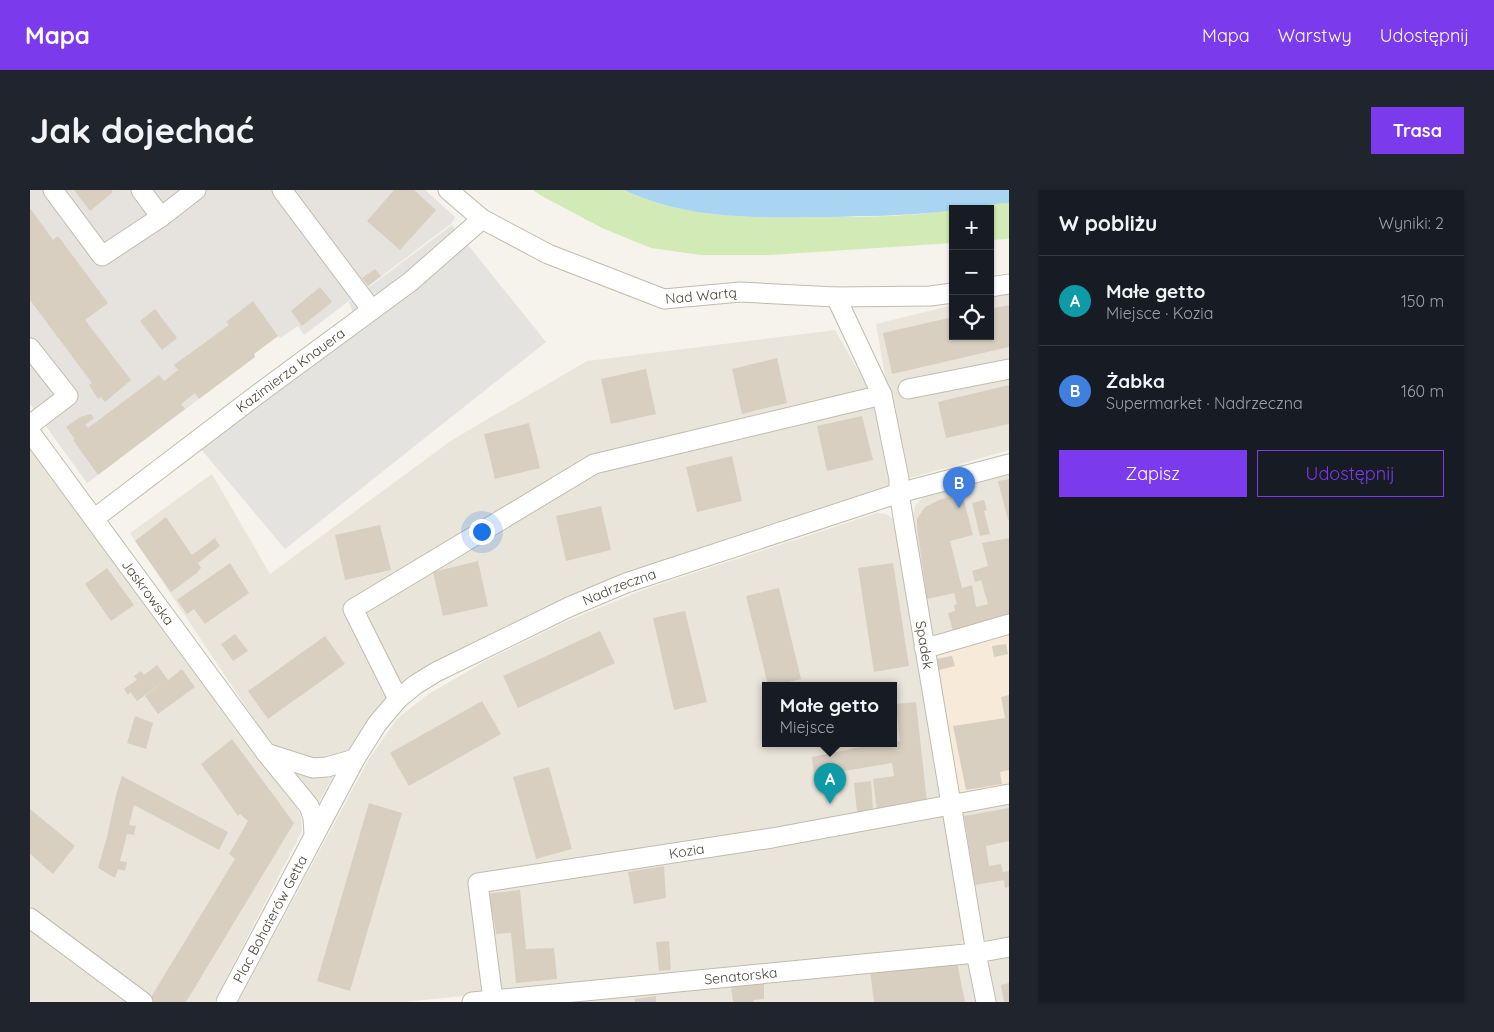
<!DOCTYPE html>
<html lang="pl">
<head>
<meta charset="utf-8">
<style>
  :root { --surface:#171b24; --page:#20242c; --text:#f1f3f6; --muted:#9ea1a6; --line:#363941; --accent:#7c3aed }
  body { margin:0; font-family:Quicksand,sans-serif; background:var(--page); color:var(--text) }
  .controls { position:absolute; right:15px; top:15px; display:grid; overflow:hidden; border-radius:0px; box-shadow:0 1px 4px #0004 }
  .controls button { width:45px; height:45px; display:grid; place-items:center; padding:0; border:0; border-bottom:1px solid var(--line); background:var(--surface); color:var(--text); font:25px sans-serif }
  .you { position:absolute; left:451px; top:341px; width:18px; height:18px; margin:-12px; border:4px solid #fff; border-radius:50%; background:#1a73e8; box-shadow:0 0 0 8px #1a73e833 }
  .badge { display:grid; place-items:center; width:32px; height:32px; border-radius:50%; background:var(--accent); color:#fff; font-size:16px; font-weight:700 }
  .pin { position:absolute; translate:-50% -41px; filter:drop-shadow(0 1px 2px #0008) }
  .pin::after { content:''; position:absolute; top:26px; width:18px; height:15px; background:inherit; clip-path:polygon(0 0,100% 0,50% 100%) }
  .popup { position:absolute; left:732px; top:492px; width:135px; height:65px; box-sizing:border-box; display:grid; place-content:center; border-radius:0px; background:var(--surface); filter:drop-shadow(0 1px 4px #0005); font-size:16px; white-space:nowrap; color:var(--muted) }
  .popup b { font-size:19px; color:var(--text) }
  .popup::after { content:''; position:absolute; left:50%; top:100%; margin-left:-10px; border:10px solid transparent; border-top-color:var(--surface) }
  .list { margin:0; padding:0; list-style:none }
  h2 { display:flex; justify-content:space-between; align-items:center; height:65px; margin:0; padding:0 20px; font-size:21px }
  h2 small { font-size:16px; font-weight:400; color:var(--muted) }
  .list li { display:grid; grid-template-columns:32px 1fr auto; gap:15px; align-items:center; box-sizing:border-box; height:90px; padding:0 20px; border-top:1px solid var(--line) }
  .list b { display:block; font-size:19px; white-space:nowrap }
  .list p { margin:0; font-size:16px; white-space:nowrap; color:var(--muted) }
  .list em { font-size:16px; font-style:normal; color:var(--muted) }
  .actions { display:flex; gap:10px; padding:15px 20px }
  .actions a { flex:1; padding:11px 0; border:1px solid var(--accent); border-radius:0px; text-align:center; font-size:18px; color:var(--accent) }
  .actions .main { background:var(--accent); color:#fff }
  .icon { flex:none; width:28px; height:28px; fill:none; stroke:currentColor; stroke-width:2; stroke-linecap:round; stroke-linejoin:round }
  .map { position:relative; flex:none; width:979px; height:812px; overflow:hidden; border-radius:0px }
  header { display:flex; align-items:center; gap:30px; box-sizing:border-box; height:70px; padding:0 25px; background:var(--accent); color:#fff }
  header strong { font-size:24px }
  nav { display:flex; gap:28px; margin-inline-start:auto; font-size:18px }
  .intro { display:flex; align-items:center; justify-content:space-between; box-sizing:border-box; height:120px; padding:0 30px }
  h1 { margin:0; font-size:35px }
  .button { padding:12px 22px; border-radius:0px; background:var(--accent); color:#fff; font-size:18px; font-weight:700 }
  main { display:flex; gap:30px; padding:0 30px }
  aside { flex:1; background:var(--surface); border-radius:0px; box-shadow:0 1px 4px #0004 }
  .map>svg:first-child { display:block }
</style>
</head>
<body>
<header>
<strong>Mapa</strong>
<nav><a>Mapa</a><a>Warstwy</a><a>Udostępnij</a></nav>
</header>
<div class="intro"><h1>Jak dojechać</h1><a class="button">Trasa</a></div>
<main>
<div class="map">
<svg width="979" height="812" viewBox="0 0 979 812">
  <rect width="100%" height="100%" fill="#f6f3ec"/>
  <!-- residential -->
  <g fill="#eae5da" fill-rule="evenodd">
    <path d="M979 100V260L880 288 865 244 846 134 923 115V146H960V105Z"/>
    <path d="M805 140 849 217 865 293 701 349 352 514 319 558 289 612H286L258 580 100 343 182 284 240 384 422 250 557 171Z"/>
    <path d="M0 260 268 619 271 628 272 641 184 812H0Z"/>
    <path d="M979 280V430L908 450 899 444 883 327 885 316 891 309 898 304Z"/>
    <path d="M847 323 856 324 862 328 865 335 911 608 908 612 443 687 457 801 452 804 374 812H208L339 569 367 529 397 505 459 469 537 431 618 398ZM736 495H864V553H736Z"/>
    <path d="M979 612V749L959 752 953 747 951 741 932 625 935 621Z"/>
    <path d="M913 625 934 745 933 751 928 755 469 802 458 696Z"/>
    <path d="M979 765V812H965L958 776 960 771 963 768Z"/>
    <path d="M937 771 946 812H491Z"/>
  </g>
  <!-- commercial -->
  <path fill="#f7ead8" d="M979 440V597L929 606 904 466 906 462Z"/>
  <!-- industrial -->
  <path fill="#e6e2dd" d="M0 0H395L425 27 422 33 274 145 268 136 250 148 248 146 224 164 225 167 57 293 0 214Z"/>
  <!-- green -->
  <g fill="#d2eab5">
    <path d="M503 0H594C658 30 731 28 801 27 841 27 883 27 923 19V53L740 65H671L621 58 572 38 510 5Z"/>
    <path d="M979 13V49L960 50V19H939L951 14Z"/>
  </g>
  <!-- parking -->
  <path fill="#e5e3e0" d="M422 35 516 152 255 359 170 258 326 132 319 112Z"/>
  <!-- water -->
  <path fill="#a9d4f2" d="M594 0H979V13C955 14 932 19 909 22 872 26 835 26 799 27 730 28 657 30 594 0Z"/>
  <!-- building -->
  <g fill="#d8cfc1">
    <path d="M44 0H81L83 2 60 21Z"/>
    <path d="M364 0H384L406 20 370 60 337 31Z"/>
    <path d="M0 18 23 50 28 46 78 113 55 130 101 190 75 212 71 207 68 209 59 195 62 193 0 110Z"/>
    <path d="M345 79 351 86 338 96 332 88Z"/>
    <path d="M290 97 302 112 272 136 261 121Z"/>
    <path d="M223 111 248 146 224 164 225 167 169 209 165 203 151 214 155 219 68 285 43 250 45 249 36 237 50 227 61 224 64 228 55 235 58 238 129 185 134 191 148 180 144 175 199 135 196 132Z"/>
    <path d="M979 115V157L862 184 853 143 923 127V146H960V119Z"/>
    <path d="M125 119 147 148 132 160 110 131Z"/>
    <path d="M747 168 757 213 712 224 702 179Z"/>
    <path d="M616 179 626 224 581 234 571 189Z"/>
    <path d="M979 195V234L916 248 908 212Z"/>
    <path d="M832 226 843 270 797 281 787 236Z"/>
    <path d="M499 233 510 278 465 289 454 244Z"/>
    <path d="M702 266 712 311 667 322 656 277Z"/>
    <path d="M979 289V330H978L968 291Z"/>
    <path d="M932 303 943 345 920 351 932 398 942 395 946 417 958 414 951 390 945 392 942 381 958 376 952 353 979 348V426L923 441 918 423 925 421 924 415 927 414 924 403 897 409 887 337V329L895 317 909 310Z"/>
    <path d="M954 310 957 320 954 321 960 344 950 346 942 313Z"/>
    <path d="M571 316 581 360 536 371 526 326Z"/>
    <path d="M136 327 162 365 185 348 190 356 168 373 171 378 167 383 141 402 105 351Z"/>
    <path d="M350 335 361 380 315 390 305 345Z"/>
    <path d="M448 371 458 416 413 426 403 382Z"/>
    <path d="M200 373 219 403 175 434 164 419 157 424 147 410Z"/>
    <path d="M863 373 879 476 844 482 828 378Z"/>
    <path d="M77 378 104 415 81 431 55 394Z"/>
    <path d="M749 398 771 489 745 495H738L716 406Z"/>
    <path d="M655 421 677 512 644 520 623 428Z"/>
    <path d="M570 441 585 473 488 518 473 486Z"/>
    <path d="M205 444 218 461 203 471 191 454Z"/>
    <path d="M295 446 315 474 238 529 218 501Z"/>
    <path d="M976 454 978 464 964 467 962 456Z"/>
    <path d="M922 466 925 476 909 480 906 469Z"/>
    <path d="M127 475 138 490 152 479 165 497 128 524 115 506 136 490 107 511 100 502 98 505 94 499 107 490 104 486 111 481 114 485Z"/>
    <path d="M979 505V580L970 582 972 594 936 600 923 536 975 528 971 507Z"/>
    <path d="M452 511 471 544 379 596 360 563Z"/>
    <path d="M886 512 897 612 847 621 843 589 864 586 862 573 784 586 782 567 840 555 870 551 866 514Z"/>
    <path d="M105 526 123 533 116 559 97 553Z"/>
    <path d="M202 549 264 633 156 812H118L205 669 199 664 218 631 210 624 208 626 171 574Z"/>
    <path d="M519 577 542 659 506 669 483 587Z"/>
    <path d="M92 586 198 642 189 660 104 615 99 635 106 636 104 645 97 644 90 671 97 672 95 681 88 679 85 688 68 678 77 647 86 605Z"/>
    <path d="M841 591 843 620 827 622 824 593Z"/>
    <path d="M339 613 372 623 320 801 287 791Z"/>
    <path d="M979 618V651L956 656 959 676 971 674 973 682 979 681V697L975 698 974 690 945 695 934 626Z"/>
    <path d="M0 619 45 656 23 684 0 664Z"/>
    <path d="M634 676 636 708 604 714 598 682Z"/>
    <path d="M490 700 496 759 524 758 527 789 486 793 481 743 466 744 463 724 458 725 455 704Z"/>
    <path d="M639 751 641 780 629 781 626 752Z"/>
    <path d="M927 772 935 812H844L840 781Z"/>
    <path d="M734 792V809L723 810 724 812H703L701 796Z"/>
    <path d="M979 793V812H974L971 795Z"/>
    <path d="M626 806V812H605V809Z"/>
  </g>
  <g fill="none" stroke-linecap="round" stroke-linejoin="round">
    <defs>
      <g id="minor">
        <path d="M23 0 72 66 131 27"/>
        <path d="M111 0 131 27 166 0"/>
        <path d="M252 0 341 119"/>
        <path id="s1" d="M418 0 452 29 518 64 634 109 710 102 806 107 900 106 923 103"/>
        <path d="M960 97 979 94"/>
        <path id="s2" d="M806 107 852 205 869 289V303L946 763 956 812"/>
        <path d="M0 158 38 206 0 235"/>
        <path d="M878 199 979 179"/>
        <path id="s3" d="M0 242 236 563 279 616 283 628 284 645"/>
        <path id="s4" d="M65 328 224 207 380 92 452 29"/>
        <path d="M894 457 907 455 979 434"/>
        <path d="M368 509 323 419 564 274 852 205"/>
        <path d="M236 563 283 578 297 577 325 569"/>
        <path d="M0 728 113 812"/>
        <path id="s5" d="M463 810 448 693 742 648 979 604"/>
        <path id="s6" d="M196 812 325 569 347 534 368 509 385 495 406 482 539 417 596 393 632 381 869 303 979 274"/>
        <path id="s7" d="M442 812 946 763 979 757"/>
      </g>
    </defs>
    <!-- minor casing -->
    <use href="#minor" stroke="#c2bbae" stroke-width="21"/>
    <!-- minor -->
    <use href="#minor" stroke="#fff" stroke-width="19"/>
  </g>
  <g text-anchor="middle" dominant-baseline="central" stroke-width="5" stroke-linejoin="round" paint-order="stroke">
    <!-- street labels -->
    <g font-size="14" fill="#4b4439" stroke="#fff">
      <text stroke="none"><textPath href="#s1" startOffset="281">Nad Wartą</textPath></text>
      <text stroke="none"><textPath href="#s4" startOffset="245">Kazimierza Knauera</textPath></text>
      <text stroke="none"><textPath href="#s6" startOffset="598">Nadrzeczna</textPath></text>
      <text stroke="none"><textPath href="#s3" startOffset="199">Jaskrowska</textPath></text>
      <text stroke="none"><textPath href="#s2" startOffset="362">Spadek</textPath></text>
      <text stroke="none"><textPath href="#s5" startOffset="329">Kozia</textPath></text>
      <text stroke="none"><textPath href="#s6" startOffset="94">Plac Bohaterów Getta</textPath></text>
      <text stroke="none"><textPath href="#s7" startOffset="270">Senatorska</textPath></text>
    </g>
  </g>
</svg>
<div class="controls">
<button>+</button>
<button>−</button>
<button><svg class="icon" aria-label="locate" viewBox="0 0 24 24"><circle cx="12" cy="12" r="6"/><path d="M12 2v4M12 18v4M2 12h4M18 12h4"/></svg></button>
</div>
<div class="you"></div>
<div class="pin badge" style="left:800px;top:614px;background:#0f9aa8">A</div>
<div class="popup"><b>Małe getto</b>Miejsce</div>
<div class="pin badge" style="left:929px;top:318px;background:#3f7fe0">B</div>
</div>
<aside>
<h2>W pobliżu<small>Wyniki: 2</small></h2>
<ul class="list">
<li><span class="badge" style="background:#0f9aa8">A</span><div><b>Małe getto</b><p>Miejsce · Kozia</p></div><em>150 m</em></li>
<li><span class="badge" style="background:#3f7fe0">B</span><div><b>Żabka</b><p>Supermarket · Nadrzeczna</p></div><em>160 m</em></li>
</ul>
<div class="actions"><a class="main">Zapisz</a><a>Udostępnij</a></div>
</aside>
</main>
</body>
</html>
